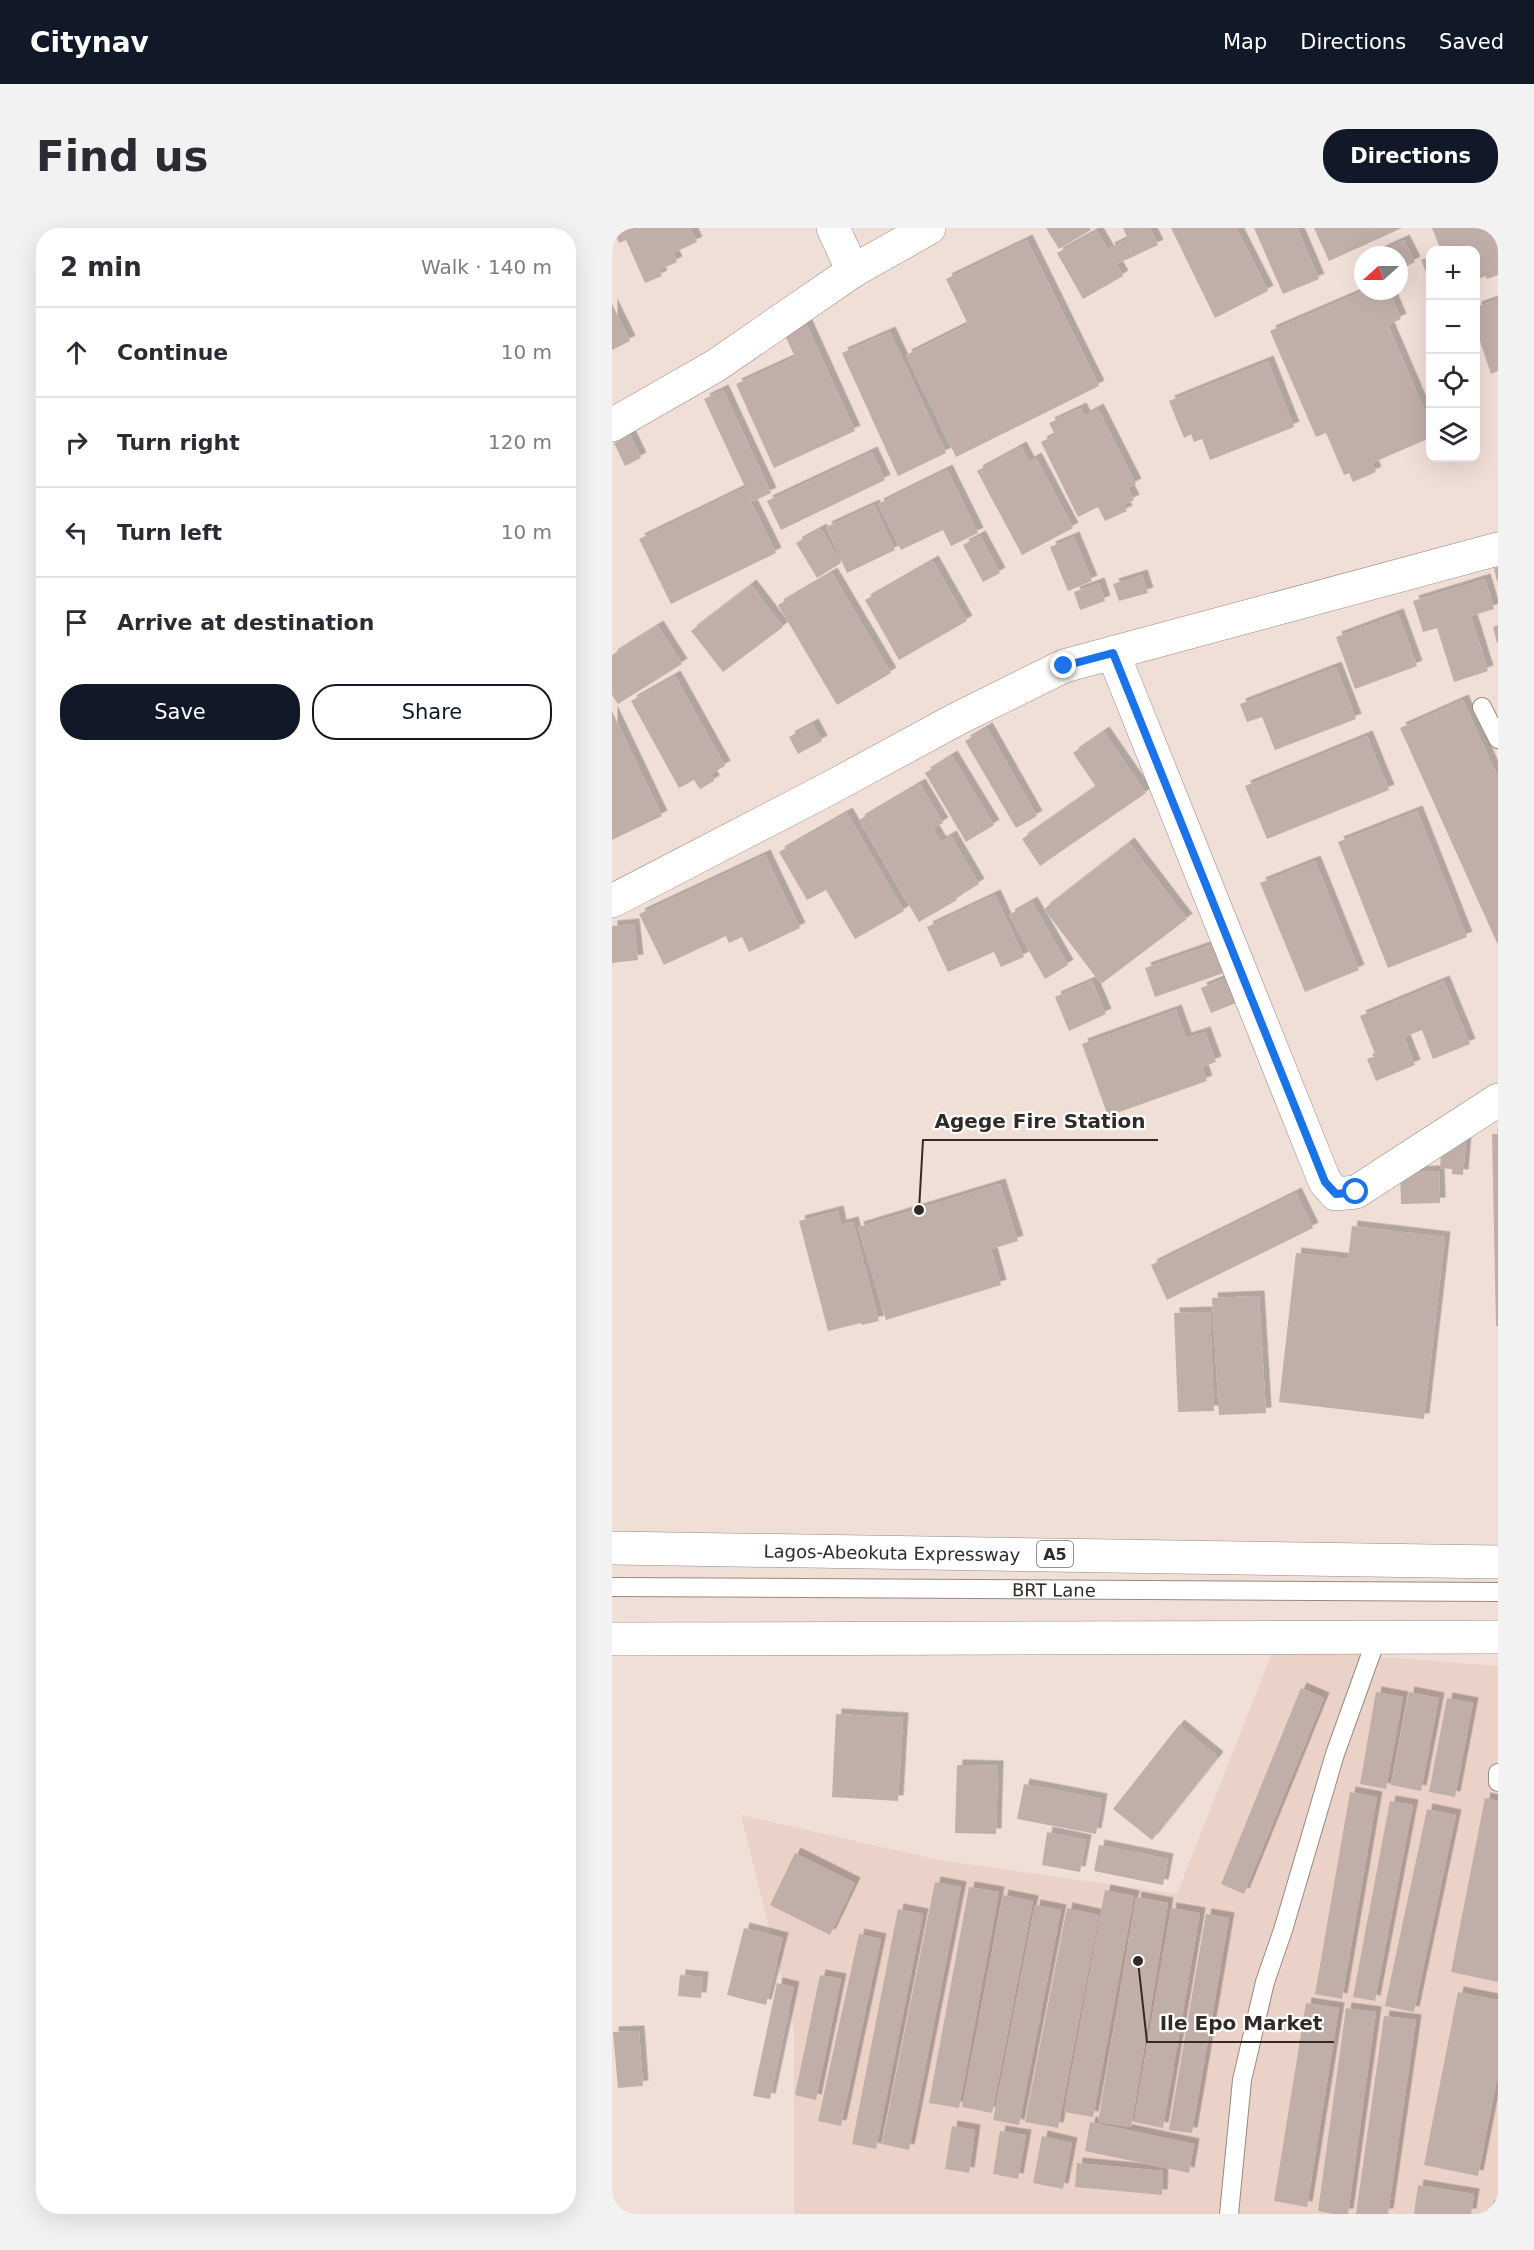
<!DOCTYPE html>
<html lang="en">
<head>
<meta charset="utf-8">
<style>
  :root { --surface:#fff; --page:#f2f2f3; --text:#2b2b33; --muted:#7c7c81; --line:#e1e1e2; --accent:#111827 }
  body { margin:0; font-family:"DejaVu Sans",sans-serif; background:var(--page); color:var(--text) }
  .controls { position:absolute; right:18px; top:18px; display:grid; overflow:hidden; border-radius:12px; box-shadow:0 6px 24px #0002 }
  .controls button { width:54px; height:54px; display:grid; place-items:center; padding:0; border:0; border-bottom:2px solid var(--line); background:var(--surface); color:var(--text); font:30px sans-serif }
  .compass { position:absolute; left:742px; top:18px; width:54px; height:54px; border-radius:50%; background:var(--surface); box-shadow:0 6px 24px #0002; rotate:249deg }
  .stop { position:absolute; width:18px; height:18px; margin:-14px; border:4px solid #1a73e8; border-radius:50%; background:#fff }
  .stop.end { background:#1a73e8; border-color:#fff; box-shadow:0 2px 6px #0008 }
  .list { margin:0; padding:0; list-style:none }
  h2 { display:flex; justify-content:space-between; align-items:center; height:78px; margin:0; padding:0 24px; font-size:26px }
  h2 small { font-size:20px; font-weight:400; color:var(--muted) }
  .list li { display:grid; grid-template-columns:39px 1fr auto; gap:18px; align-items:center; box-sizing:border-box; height:90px; padding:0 24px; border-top:2px solid var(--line) }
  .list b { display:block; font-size:22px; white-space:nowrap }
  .list em { font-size:20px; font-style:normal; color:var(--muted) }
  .actions { display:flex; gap:12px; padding:18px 24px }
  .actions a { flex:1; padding:14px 0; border:2px solid var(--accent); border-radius:24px; text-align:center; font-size:21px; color:var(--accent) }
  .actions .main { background:var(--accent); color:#fff }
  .icon { flex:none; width:33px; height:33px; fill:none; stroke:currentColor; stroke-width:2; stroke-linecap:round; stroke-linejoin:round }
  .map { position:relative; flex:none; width:886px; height:1986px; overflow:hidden; border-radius:24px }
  header { display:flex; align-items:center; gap:36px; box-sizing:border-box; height:84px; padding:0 30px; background:var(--accent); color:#fff }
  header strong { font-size:28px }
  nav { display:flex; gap:33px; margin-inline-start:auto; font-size:21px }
  .intro { display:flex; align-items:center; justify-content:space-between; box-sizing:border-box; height:144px; padding:0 36px }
  h1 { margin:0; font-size:42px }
  .button { padding:15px 27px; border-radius:24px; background:var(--accent); color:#fff; font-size:21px; font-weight:700 }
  main { display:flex; gap:36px; padding:0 36px }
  aside { flex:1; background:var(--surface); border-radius:24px; box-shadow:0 6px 24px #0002 }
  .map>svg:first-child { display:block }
</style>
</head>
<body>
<header>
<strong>Citynav</strong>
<nav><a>Map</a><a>Directions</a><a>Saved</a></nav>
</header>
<div class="intro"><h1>Find us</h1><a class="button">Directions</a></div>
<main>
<aside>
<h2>2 min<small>Walk · 140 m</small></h2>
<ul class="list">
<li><svg class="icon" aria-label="ahead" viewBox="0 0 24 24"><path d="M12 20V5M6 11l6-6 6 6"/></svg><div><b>Continue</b></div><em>10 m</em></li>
<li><svg class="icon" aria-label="right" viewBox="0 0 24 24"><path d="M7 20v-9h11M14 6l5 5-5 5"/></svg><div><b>Turn right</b></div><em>120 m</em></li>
<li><svg class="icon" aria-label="left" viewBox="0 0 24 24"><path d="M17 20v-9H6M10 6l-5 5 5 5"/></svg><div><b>Turn left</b></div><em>10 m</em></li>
<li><svg class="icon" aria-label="arrive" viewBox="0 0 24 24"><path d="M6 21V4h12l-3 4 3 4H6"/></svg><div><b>Arrive at destination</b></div></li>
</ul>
<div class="actions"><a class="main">Save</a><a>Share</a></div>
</aside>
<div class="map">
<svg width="886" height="1986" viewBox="0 0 886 1986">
  <defs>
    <filter id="shadow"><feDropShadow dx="5.5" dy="-5.5" stdDeviation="0" flood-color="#0004"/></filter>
  </defs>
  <rect width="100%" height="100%" fill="#f0dfd7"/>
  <!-- built -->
  <path fill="#ebd2c8" d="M662 1420 886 1438V1986H182V1801L129 1587 327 1632 565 1666Z"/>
  <!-- building -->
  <g fill="#c0afa8" filter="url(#shadow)">
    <path d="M0 0H78L85 14 61 25 65 34 47 42 50 48 33 55 14 12 7 15Z"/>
    <path d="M434 0H478L479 2 447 21Z"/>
    <path d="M511 0H533L515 9Z"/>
    <path d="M538 0 546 17 505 36 497 20Z"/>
    <path d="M559 0H624L656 63 603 90Z"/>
    <path d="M642 0H685L707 51 671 66Z"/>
    <path d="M702 0H790L717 33Z"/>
    <path d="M820 0H886V47L875 51 874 48 864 52V22H829Z"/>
    <path d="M485 3 511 48 471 71 445 25Z"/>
    <path d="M415 12 487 158 344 229 294 127 356 96 334 51Z"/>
    <path d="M792 12 803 34 787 42V27H760Z"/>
    <path d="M818 28V54L809 32Z"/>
    <path d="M751 63H777L789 91 776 97 818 195V210L760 235 764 244 741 254 737 245 732 247 714 205 704 209 658 103Z"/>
    <path d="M886 71V143L879 146 864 101V79Z"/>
    <path d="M0 76 18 113 0 122Z"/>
    <path d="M193 93 243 203 162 240 124 156 183 129 171 103Z"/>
    <path d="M278 104 334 225 286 248 230 125Z"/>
    <path d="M656 133 682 199 598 232 590 211 582 214 579 206 572 210 557 173Z"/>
    <path d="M111 162 159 265 140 274 92 171Z"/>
    <path d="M469 180 473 188 486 181 524 256 516 260 522 272 512 277 515 283 493 293 486 279 466 289 429 214 443 207 437 195Z"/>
    <path d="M18 207 29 230 13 238 2 215Z"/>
    <path d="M409 219 417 234 424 230 461 300 410 327 365 243Z"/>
    <path d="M260 224 273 252 169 302 155 273Z"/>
    <path d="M335 242 366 305 339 318 331 302 289 322 266 276Z"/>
    <path d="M132 260 164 325 59 376 27 311Z"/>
    <path d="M262 277 283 322 235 345 214 299Z"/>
    <path d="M209 301 229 335 205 350 184 315Z"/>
    <path d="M368 308 388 345 371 354 351 317Z"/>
    <path d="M462 309 480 353 456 363 438 319Z"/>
    <path d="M321 333 355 393 287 432 253 372Z"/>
    <path d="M886 339V353H885L882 340Z"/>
    <path d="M220 345 279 445 225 477 166 377Z"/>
    <path d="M530 347 536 365 507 373 501 356Z"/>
    <path d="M873 351 882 381 859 388 876 443 842 454 825 400 811 404 801 373Z"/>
    <path d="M487 355 493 373 468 382 462 364Z"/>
    <path d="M139 357 171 399 111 444 79 403Z"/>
    <path d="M786 386 805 438 743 461 724 409Z"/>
    <path d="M886 397V415H885L881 399Z"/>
    <path d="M46 398 70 436 6 476 0 467V427Z"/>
    <path d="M724 439 744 491 663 522 650 489 635 494 628 476Z"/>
    <path d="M63 448 113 538 99 546 102 553 88 561 82 552 67 560 19 473Z"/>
    <path d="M851 472 886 550V717L788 500Z"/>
    <path d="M0 483 50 588 0 612Z"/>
    <path d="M201 496 210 513 186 526 177 509Z"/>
    <path d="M375 500 425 588 404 600 353 513Z"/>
    <path d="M492 504 534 565 428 638 410 611 484 559 461 525Z"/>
    <path d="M755 508 777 562 655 611 633 558Z"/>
    <path d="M340 528 382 597 354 614 313 545Z"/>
    <path d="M308 556 331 595 321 601 329 614 339 608 367 656 344 670 345 672 307 694 247 592Z"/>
    <path d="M805 583 855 709 776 740 726 614Z"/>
    <path d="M235 585 292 683 243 711 214 662 195 672 167 624Z"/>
    <path d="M517 615 575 691 489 756 432 681Z"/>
    <path d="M153 627 188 700 137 724 130 709 117 715 114 708 52 737 27 686Z"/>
    <path d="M703 633 747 742 693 764 648 655Z"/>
    <path d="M383 667 412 729 389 739 382 724 336 744 315 699Z"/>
    <path d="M420 674 456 737 433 751 397 687Z"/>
    <path d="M22 696 26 732 0 735V698Z"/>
    <path d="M607 714 617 743 543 769 533 740Z"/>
    <path d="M626 745 636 770 599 785 589 760Z"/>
    <path d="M480 753 494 786 457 803 443 769Z"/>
    <path d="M832 753 858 816 821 831 810 802 792 809 803 837 764 853 755 831 764 828 748 788Z"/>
    <path d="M564 782 574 810 593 804 604 834 590 839 595 853 496 888 470 816Z"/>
    <path d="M880 906H886V1098H884Z"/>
    <path d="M830 910 854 912 851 947 840 946V941L828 940Z"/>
    <path d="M827 943 828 975 789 976 788 944Z"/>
    <path d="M388 956 406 1013 379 1021 389 1057 274 1092 246 999Z"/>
    <path d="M684 965 701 1000 555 1072 539 1037Z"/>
    <path d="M226 983 229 997 241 994 267 1093 250 1097 249 1095 216 1103 187 993Z"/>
    <path d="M740 998 833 1009 812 1191 667 1174 684 1025 736 1031Z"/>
    <path d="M647 1068 654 1185 607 1187 600 1070Z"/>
    <path d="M598 1084 602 1183 566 1184 562 1085Z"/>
    <path d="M689 1460 712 1470 632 1666 609 1656Z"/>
    <path d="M764 1464 791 1469 774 1561 748 1556Z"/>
    <path d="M797 1464 827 1470 809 1563 779 1557Z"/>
    <path d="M835 1470 861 1475 843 1569 817 1564Z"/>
    <path d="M224 1486 291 1490 286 1573 220 1569Z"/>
    <path d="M567 1497 606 1529 540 1612 501 1581Z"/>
    <path d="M345 1537 386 1538 384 1606 343 1605Z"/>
    <path d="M412 1556 490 1571 484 1606 405 1591Z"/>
    <path d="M738 1564 765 1569 730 1771 703 1766Z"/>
    <path d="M873 1570 886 1573V1754L839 1744Z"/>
    <path d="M778 1573 801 1577 763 1773 741 1769Z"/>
    <path d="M815 1581 844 1587 802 1784 773 1778Z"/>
    <path d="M435 1604 474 1612 468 1644 430 1637Z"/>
    <path d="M487 1617 556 1631 551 1657 482 1643Z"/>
    <path d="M183 1625 243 1655 218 1707 158 1677Z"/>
    <path d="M323 1654 349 1659 297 1922 270 1916Z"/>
    <path d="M357 1659 387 1664 347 1880 317 1875Z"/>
    <path d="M493 1662 522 1668 481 1889 452 1884Z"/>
    <path d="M391 1667 421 1673 380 1885 350 1879Z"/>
    <path d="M524 1669 556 1675 519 1899 486 1894Z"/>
    <path d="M423 1677 449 1682 407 1897 381 1892Z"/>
    <path d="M455 1680 487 1687 446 1900 413 1894Z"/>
    <path d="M559 1680 588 1685 551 1900 522 1894Z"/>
    <path d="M286 1681 311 1686 264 1921 240 1916Z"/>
    <path d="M594 1686 617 1690 580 1905 557 1902Z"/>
    <path d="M132 1700 171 1710 154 1777 115 1767Z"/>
    <path d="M247 1706 269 1711 229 1898 206 1893Z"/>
    <path d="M68 1747 91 1749 89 1770 66 1768Z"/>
    <path d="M208 1747 229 1751 204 1872 183 1867Z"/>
    <path d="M165 1755 182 1759 158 1871 141 1868Z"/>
    <path d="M846 1764 886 1772V1846L866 1948 812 1937Z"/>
    <path d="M694 1775 727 1780 695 1979 662 1973Z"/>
    <path d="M734 1780 764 1784 736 1986H721L706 1983Z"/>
    <path d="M772 1788 804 1792 776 1986H744Z"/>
    <path d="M27 1803 31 1858 6 1860 1 1804Z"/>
    <path d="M478 1894 582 1916 577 1945 473 1923Z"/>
    <path d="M340 1898 363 1902 357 1945 333 1941Z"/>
    <path d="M388 1903 414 1907 406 1951 381 1946Z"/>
    <path d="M430 1908 460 1915 451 1961 421 1955Z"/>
    <path d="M465 1935 551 1943 550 1967 463 1959Z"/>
    <path d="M806 1957 862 1966 859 1986H802Z"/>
    <path d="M882 1972 886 1973V1986H880Z"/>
  </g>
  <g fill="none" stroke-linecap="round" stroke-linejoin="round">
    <defs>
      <g id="service">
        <path d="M870 479 886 511"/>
        <path id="s1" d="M0 1359 886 1364"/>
        <path d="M886 1545V1554"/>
        <path d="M617 1986 630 1852 653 1754 671 1702 723 1526 765 1409"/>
      </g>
      <g id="minor">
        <path d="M221 0 241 43"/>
        <path d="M0 197 103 138 241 43 317 0"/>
        <path d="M501 425 713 954 724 966 744 964 886 872"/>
        <path d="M0 673 214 562 345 491 452 438 886 321"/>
      </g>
      <g id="trunk">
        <path id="s2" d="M0 1320 886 1334"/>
        <path d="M0 1411 886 1409"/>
      </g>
    </defs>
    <!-- service casing -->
    <use href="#service" stroke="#998982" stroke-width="20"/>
    <!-- minor casing -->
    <use href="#minor" stroke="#998982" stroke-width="34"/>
    <!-- trunk casing -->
    <use href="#trunk" stroke="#998982" stroke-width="34"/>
    <!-- service -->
    <use href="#service" stroke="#fff" stroke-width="18"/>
    <!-- minor -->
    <use href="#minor" stroke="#fff" stroke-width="33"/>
    <!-- trunk -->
    <use href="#trunk" stroke="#fff" stroke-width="33"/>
  </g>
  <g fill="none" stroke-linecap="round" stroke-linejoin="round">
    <!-- route -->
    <path stroke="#1a73e8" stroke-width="8" d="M452 438 501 425 713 954 724 966 744 964"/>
  </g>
  <g text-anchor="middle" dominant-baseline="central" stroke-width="4.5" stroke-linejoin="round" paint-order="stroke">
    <!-- shield labels -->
    <rect fill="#fff" stroke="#6f6b68" stroke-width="1.5" x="425" y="1313" width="36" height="26" rx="4.5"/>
    <g font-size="16" font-weight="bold" fill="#312b28">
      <text x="443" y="1326">A5</text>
    </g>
    <!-- street labels -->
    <g font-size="18" fill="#312b28" stroke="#fff">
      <text stroke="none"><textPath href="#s2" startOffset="280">Lagos-Abeokuta Expressway</textPath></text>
      <text stroke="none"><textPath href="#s1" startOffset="442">BRT Lane</textPath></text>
    </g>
  </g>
  <!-- callouts -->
  <path fill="none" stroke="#312b28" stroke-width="2" d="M307 982L311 912H546M526 1733L535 1814H722"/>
  <g fill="#312b28" stroke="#fff" stroke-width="2">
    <circle cx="307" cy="982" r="6"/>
    <circle cx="526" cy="1733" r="6"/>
  </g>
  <g font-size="20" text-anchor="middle" font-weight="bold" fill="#312b28" stroke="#fff" stroke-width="4.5" stroke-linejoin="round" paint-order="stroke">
    <text x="428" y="900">Agege Fire Station</text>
    <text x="629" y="1802">Ile Epo Market</text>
  </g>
</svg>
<div class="controls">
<button>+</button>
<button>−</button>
<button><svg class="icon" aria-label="locate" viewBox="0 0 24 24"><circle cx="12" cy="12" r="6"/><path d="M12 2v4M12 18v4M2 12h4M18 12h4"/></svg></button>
<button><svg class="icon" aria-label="layers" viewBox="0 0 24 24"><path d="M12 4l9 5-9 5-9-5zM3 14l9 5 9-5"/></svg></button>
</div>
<svg class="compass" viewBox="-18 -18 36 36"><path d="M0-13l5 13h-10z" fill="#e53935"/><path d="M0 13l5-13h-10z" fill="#7c7c81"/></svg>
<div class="stop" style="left:744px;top:964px"></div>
<div class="stop end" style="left:452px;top:438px"></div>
</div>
</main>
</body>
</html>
